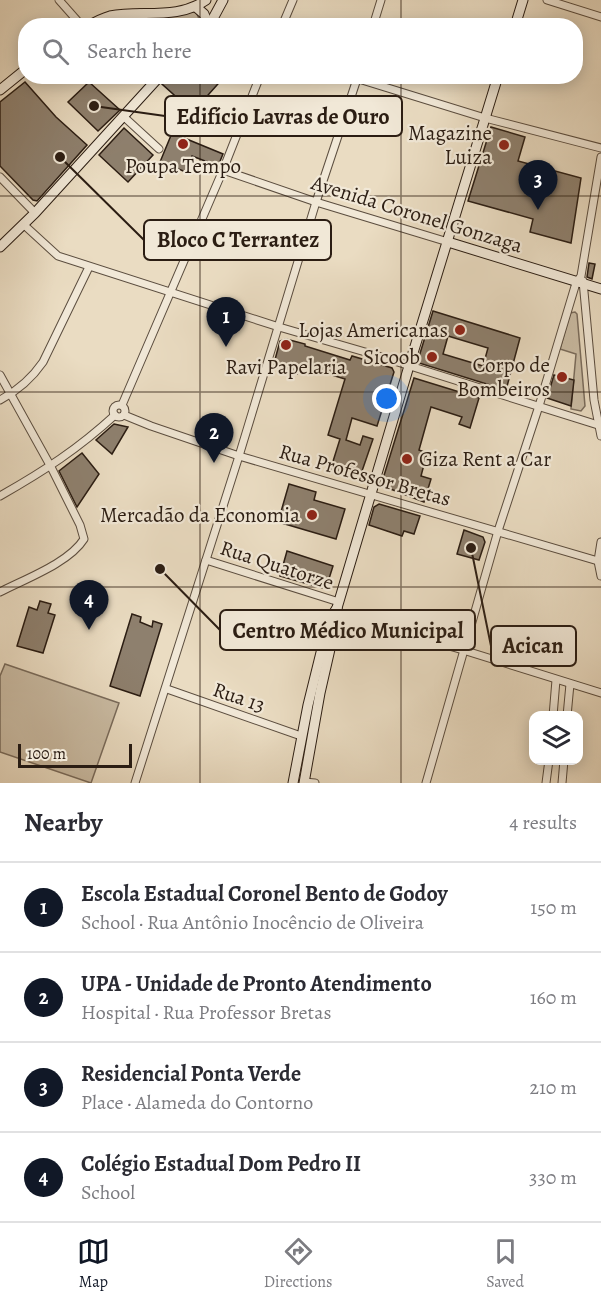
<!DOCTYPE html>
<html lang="en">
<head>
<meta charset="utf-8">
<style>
  :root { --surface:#fff; --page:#f7f7f7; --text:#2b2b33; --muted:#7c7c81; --line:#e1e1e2; --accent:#111827 }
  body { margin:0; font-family:Alegreya,serif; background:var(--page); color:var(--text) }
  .controls { position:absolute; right:18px; bottom:18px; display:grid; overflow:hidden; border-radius:12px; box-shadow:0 3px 15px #0003 }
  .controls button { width:54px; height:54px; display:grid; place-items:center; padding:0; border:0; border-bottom:2px solid var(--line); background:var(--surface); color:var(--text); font:30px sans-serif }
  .scale { position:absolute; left:18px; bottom:15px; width:114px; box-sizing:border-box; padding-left:6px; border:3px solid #2b1d13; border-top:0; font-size:16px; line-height:21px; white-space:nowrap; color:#2b1d13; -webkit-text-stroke:4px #f1e8d7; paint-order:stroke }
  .you { position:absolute; left:387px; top:399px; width:21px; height:21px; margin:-15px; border:4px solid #fff; border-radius:50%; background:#1a73e8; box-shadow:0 0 0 9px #1a73e833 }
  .badge { display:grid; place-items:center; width:39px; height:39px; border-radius:50%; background:var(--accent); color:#fff; font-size:20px; font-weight:700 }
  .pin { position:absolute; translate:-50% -50px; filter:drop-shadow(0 2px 3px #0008) }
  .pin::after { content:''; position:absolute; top:32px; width:21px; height:18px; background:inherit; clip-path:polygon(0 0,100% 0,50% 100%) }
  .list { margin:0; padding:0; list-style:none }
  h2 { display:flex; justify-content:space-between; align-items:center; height:78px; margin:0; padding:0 24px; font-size:26px }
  h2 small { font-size:20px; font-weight:400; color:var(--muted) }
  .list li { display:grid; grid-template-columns:39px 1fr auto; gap:18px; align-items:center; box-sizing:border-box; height:90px; padding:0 24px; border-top:2px solid var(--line) }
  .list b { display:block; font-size:22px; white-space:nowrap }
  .list p { margin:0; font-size:20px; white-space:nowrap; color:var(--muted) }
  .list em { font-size:20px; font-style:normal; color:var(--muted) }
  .icon { flex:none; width:33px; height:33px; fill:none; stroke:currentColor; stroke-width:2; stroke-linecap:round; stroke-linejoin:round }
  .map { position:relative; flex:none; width:601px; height:783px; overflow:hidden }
  .search { position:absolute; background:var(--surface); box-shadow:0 3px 15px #0003; left:18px; right:18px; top:18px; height:66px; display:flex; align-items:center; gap:15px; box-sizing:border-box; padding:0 21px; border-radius:24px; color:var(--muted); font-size:22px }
  .sheet { height:438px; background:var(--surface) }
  nav { display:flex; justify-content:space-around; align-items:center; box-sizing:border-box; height:84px; border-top:2px solid var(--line); background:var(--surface); font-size:16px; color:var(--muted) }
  nav a { display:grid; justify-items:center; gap:3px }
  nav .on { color:var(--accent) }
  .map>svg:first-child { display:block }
</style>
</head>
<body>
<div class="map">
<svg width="601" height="783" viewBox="0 0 601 783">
  <rect width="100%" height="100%" fill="#eadcc2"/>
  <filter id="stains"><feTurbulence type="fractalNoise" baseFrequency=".00333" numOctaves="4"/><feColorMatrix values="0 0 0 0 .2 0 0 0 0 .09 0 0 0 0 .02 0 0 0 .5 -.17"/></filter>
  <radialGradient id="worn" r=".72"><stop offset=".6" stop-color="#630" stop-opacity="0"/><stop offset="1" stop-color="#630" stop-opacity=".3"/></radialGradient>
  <!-- green -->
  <g fill="#cabca4" stroke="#7a6c5c" stroke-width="1.5">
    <path d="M192 12H196L200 21 196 25 150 24 151 20 154 18Z"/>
    <path d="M575 312 577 314 585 406 581 411 571 409 576 354 560 349 570 313Z"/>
    <path d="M5 664 119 703 91 783 0 752V676Z"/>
  </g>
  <!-- building -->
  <g fill="#8e806e" stroke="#2b1d13" stroke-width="1.5" fill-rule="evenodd">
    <path d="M167 76H225L193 112 162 84Z"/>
    <path d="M25 82 56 117 87 145 37 201 33 200 0 166V102Z"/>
    <path d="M89 82 120 110 98 131 68 102Z"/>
    <path d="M491 127 525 137 518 161 581 178 571 243 530 232 533 219 468 201Z"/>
    <path d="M124 128 153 155 128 182 99 155Z"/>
    <path d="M172 133 223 154 218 166 192 156 186 172 160 162Z"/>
    <path d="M589 263 595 264 592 279 587 277Z"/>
    <path d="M433 311 520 338 506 390 419 363 418 360ZM448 336 488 348 483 366 443 354Z"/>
    <path d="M286 339 305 344V346L350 360 352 356 392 368 394 372 377 426 352 418 346 440 360 445 363 436 373 439 361 474 353 478 330 471 340 439 328 435 345 379 312 369 311 371 299 368 297 374 273 367 280 341Z"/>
    <path d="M554 375 574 380 571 406 547 398Z"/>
    <path d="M414 378 479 398 470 428 459 424 462 417 431 407 419 450 427 453 421 476 431 479 424 502 388 488 382 482Z"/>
    <path d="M114 424 128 427 112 454 96 440Z"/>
    <path d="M82 453 99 474 77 507 59 471Z"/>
    <path d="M289 484 316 492 314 500 345 509 336 539 278 522Z"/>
    <path d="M379 504 420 516 414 534 404 531 402 536 369 525 374 507Z"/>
    <path d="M464 530 483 537 485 542 479 560 457 554Z"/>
    <path d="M287 551 333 566 327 585 322 588 280 576Z"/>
    <path d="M40 601 51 604 48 613 55 615 43 653 17 646 29 607 37 610Z"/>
    <path d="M132 614 141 617 140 622 152 627 153 621 162 624 140 696 110 686Z"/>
  </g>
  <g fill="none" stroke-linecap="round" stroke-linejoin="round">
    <defs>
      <g id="minor">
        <path d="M59 0 82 26"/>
        <path d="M547 0 601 17"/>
        <path d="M282 26 293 0"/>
        <path d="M373 26 381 0"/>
        <path d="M349 76 485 118 601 148"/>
        <path d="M123 116 159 149"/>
        <path d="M223 170 316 202 448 242"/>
        <path d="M0 177 35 213"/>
        <path d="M23 224 58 256 279 327 372 354 598 425"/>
        <path d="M583 281 594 400 601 436"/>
        <path d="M0 375 51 467 80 525 84 539C69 563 25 579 0 592"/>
        <path d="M0 400C17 391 32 378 43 362L89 267"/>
        <circle cx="119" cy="411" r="6"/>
        <path d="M122 405 223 170 260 76"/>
        <path d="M124 415 151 426 239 456 598 561"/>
        <path d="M0 496C44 471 78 449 115 415"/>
        <path d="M601 542 598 561 601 576"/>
        <path d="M206 560 339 602"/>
        <path d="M335 613 463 650 601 693"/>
        <path d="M167 689 301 736"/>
        <path d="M553 716 556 680"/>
        <path d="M567 716 570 684"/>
        <path d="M304 782 315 783"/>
        <path d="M135 783 239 456 316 202 358 76"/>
        <path d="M426 783 498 531 539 406 576 283 581 276 601 157"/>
        <path d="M546 783 549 760"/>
        <path d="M562 783 564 760"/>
      </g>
      <g id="secondary">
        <path d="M196 7 204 14 209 26"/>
        <path d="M140 14 147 26"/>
        <path d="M88 26C95 22 103 18 110 16 142 10 178 20 206 0"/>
        <path d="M209 26 223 0"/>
        <path d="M515 26 523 0"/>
        <path d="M0 90 26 69"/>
        <path d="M448 242 601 289"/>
        <path d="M0 247 35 213 160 76"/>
        <path d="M293 783 308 705 329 620 337 608"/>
        <path d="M304 783 320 693 338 614 337 608 409 366 498 76"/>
      </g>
    </defs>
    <!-- minor casing -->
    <use href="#minor" stroke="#5b4d3f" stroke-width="9"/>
    <!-- secondary casing -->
    <use href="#secondary" stroke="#2b1d13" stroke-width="11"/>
    <!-- minor -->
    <use href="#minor" stroke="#f1e8d7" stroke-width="7"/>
    <!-- secondary -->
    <use href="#secondary" stroke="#f1e8d7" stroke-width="9"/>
  </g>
  <!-- grid -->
  <path fill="none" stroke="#2b1d13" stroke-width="1.5" stroke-opacity="0.55" d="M200 0V26M401 0V26M200 76V783M401 76V783M0 196H601M0 392H601M0 587H601"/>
  <!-- markers -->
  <g fill="#8f2418" stroke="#f1e8d7" stroke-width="2">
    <circle cx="183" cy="144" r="6"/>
    <circle cx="504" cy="145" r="6"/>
    <circle cx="460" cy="330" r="6"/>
    <circle cx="286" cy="345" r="6"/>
    <circle cx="432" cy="357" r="6"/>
    <circle cx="562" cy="377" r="6"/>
    <circle cx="407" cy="459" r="6"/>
    <circle cx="312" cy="515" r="6"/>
  </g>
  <g text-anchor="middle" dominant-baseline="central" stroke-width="4.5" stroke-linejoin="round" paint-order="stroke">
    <!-- poi labels -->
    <g font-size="21" fill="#2b1d13" stroke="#f1e8d7" text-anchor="end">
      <text x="492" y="133">Magazine<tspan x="492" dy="24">Luiza</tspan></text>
      <text x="183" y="166" text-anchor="middle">Poupa Tempo</text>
      <text x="448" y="330">Lojas Americanas</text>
      <text x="420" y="357">Sicoob</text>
      <text x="550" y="365">Corpo de<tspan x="550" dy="24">Bombeiros</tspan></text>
      <text x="286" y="367" text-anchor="middle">Ravi Papelaria</text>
      <text x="419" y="459" text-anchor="start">Giza Rent a Car</text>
      <text x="300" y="515">Mercadão da Economia</text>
    </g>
    <!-- street labels -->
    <g font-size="21" fill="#2b1d13" stroke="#f1e8d7">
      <text transform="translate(417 214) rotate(17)">Avenida Coronel Gonzaga</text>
      <text transform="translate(365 475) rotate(16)">Rua Professor Bretas</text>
      <text transform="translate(277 565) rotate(18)">Rua Quatorze</text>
      <text transform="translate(239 697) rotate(19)">Rua 13</text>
    </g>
  </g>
  <!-- callouts -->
  <path fill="none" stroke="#2b1d13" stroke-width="2" d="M94 106L165 116M60 157L144 240M160 569L220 630M471 548L491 646"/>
  <g fill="#2b1d13" stroke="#f1e8d7" stroke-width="2">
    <circle cx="94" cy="106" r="6"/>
    <circle cx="60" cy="157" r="6"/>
    <circle cx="160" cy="569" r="6"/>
    <circle cx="471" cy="548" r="6"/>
  </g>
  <g fill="#f1e8d7" stroke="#2b1d13" stroke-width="2">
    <rect x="165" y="96" width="237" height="40" rx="6"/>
    <rect x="144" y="220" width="187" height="40" rx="6"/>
    <rect x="220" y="610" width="255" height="40" rx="6"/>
    <rect x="491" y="626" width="85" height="40" rx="6"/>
  </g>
  <g font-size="22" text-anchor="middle" font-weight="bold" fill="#2b1d13">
    <text x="283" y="124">Edifício Lavras de Ouro</text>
    <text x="238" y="247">Bloco C Terrantez</text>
    <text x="348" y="638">Centro Médico Municipal</text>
    <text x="533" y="653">Acican</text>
  </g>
  <rect width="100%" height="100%" filter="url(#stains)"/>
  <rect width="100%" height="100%" fill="url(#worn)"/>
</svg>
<div class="controls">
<button><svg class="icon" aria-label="layers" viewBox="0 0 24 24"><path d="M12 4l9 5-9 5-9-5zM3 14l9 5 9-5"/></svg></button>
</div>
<div class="scale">100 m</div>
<div class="you"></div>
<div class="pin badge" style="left:226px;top:347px">1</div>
<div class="pin badge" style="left:214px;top:463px">2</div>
<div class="pin badge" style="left:538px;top:210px">3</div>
<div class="pin badge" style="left:89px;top:630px">4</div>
<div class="search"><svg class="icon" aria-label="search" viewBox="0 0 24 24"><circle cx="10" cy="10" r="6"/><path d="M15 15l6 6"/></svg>Search here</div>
</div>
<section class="sheet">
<h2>Nearby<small>4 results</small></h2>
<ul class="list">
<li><span class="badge">1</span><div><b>Escola Estadual Coronel Bento de Godoy</b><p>School · Rua Antônio Inocêncio de Oliveira</p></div><em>150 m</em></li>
<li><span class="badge">2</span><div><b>UPA - Unidade de Pronto Atendimento</b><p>Hospital · Rua Professor Bretas</p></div><em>160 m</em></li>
<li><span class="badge">3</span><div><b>Residencial Ponta Verde</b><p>Place · Alameda do Contorno</p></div><em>210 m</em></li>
<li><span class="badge">4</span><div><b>Colégio Estadual Dom Pedro II</b><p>School</p></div><em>330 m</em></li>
</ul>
</section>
<nav>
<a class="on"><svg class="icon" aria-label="map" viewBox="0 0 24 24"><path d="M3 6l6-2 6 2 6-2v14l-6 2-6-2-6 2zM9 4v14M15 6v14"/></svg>Map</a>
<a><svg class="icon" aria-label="directions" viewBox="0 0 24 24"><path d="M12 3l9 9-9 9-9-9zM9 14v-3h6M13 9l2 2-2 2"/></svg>Directions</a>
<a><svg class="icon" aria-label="saved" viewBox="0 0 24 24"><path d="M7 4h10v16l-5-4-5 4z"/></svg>Saved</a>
</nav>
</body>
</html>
